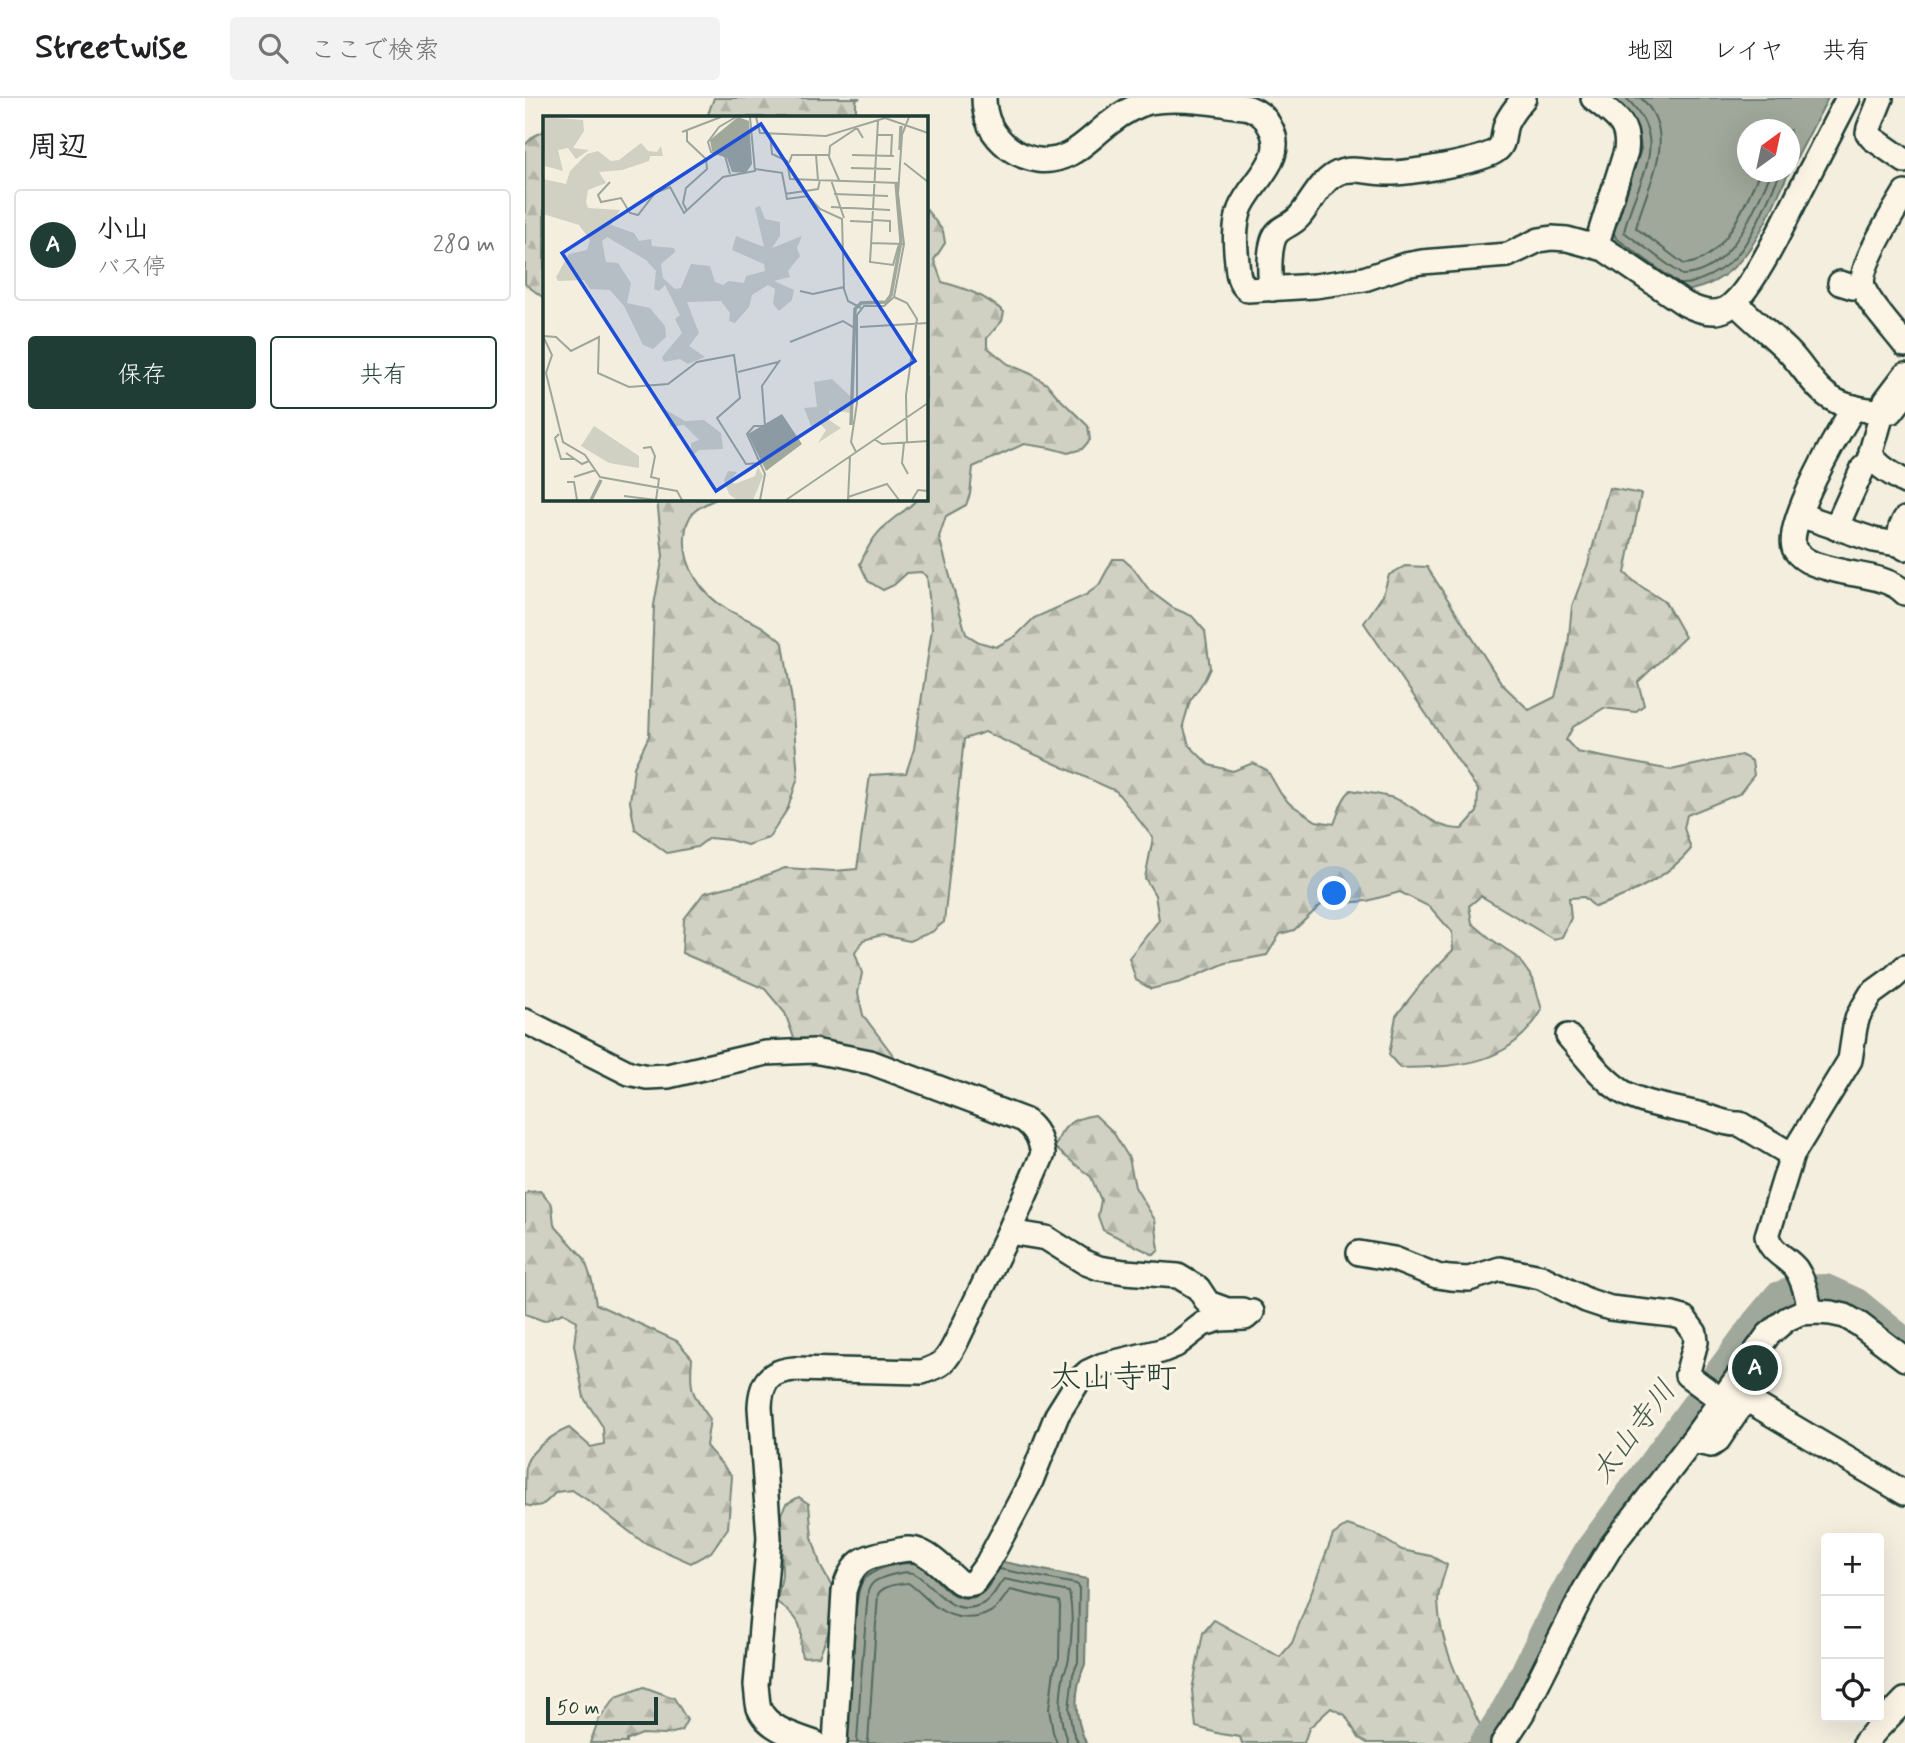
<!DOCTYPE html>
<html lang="ja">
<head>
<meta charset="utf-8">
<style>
  :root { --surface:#fff; --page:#f2f2f2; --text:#202124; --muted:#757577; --line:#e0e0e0; --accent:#1f3d34 }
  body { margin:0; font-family:Mynerve,"Klee One",sans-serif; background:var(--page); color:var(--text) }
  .controls { position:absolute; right:21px; bottom:21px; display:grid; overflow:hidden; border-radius:7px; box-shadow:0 7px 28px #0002 }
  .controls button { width:63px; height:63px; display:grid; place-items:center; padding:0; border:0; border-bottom:2px solid var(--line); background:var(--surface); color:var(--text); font:35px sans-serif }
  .compass { position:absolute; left:1212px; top:21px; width:63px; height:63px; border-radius:50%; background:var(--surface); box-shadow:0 7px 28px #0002; rotate:33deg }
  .scale { position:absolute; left:21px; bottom:18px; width:112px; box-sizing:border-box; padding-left:7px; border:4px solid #1f3d34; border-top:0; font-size:19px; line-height:24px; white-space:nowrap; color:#1f3d34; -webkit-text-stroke:5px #fcf5e5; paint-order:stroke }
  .you { position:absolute; left:810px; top:796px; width:24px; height:24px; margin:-18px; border:5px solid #fff; border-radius:50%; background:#1a73e8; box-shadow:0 0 0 10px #1a73e833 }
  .badge { display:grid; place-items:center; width:46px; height:46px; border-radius:50%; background:var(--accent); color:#fff; font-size:23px; font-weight:700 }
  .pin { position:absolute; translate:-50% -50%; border:4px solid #fff; box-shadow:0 2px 7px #0006 }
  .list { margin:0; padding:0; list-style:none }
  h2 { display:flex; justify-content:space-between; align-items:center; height:91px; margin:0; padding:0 28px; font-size:30px }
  h2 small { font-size:23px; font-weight:400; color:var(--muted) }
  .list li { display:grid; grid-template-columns:46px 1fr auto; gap:21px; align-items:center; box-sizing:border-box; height:112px; margin:0 14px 14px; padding:0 14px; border:2px solid var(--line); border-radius:7px }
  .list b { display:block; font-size:26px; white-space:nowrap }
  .list p { margin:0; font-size:23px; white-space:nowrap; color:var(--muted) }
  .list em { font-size:23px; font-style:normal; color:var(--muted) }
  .actions { display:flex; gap:14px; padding:21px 28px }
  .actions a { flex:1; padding:16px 0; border:2px solid var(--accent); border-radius:7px; text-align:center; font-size:24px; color:var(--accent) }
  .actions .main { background:var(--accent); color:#fff }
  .icon { flex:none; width:38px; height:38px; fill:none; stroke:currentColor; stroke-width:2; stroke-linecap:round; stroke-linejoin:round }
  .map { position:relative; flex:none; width:1380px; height:1645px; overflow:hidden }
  header { display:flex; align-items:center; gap:42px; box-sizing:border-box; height:98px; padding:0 35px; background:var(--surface); border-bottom:2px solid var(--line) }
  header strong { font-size:33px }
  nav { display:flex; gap:38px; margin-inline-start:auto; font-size:24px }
  .search { width:490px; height:63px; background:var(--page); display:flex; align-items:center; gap:18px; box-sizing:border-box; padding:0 24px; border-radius:7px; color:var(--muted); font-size:26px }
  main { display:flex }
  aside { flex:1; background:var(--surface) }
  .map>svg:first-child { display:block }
</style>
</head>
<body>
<header>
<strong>Streetwise</strong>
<div class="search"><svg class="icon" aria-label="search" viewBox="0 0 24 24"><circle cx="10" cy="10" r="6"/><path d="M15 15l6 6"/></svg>ここで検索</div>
<nav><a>地図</a><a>レイヤ</a><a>共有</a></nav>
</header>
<main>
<aside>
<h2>周辺<small></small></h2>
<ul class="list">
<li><span class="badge">A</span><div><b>小山</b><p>バス停</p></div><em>280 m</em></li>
</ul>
<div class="actions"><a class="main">保存</a><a>共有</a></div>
</aside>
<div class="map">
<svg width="1380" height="1645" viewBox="0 0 1380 1645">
  <defs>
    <pattern id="forest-firs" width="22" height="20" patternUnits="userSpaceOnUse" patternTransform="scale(1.75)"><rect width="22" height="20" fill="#d0d1c2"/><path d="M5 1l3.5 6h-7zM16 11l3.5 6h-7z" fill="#b2b4a7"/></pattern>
  </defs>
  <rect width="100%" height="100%" fill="#f3eede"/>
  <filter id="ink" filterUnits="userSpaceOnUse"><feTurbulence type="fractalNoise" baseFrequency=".0143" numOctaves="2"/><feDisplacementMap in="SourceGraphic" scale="14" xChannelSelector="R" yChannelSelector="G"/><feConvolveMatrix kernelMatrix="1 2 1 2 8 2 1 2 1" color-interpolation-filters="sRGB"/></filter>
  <g filter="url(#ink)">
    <!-- forest -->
    <g fill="url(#forest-firs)" stroke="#78877b" stroke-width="2">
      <path d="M189 0H335L331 2V17L334 19H182Z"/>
      <path d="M19 33V200L0 186V47L9 38Z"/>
      <path d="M401 111 418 133 420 145 409 162 417 184C442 191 459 197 479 214L477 223 462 240V249L483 266 506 276 523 287 533 299 563 328 565 342 557 351 543 355 525 350 499 346 448 369 445 396 441 407 421 418 414 439 441 536 454 544 471 549 491 538 509 520 561 497 574 487 588 461H598L608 470 625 493 648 510 667 518 680 533 685 570 680 581 665 603 658 627 664 647 684 667 708 673 728 665 742 672 756 696 764 705 791 723 809 726C815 712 815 703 826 692 841 695 857 696 871 701 894 710 910 732 937 731L952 714 953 692 839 525 858 497 864 477 880 468 902 469 977 586 1004 612 1030 599 1043 547 1047 508 1063 466 1084 390 1116 396 1100 475 1111 485 1140 504 1160 539 1113 584 1119 607 1110 614 1079 610 1048 629 1041 642 1052 654 1146 672 1216 657 1227 663 1229 677 1214 696 1162 717 1159 730 1166 751C1143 779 1105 797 1070 809L1059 799 1044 800 1046 820 1037 839 1028 841 956 798 944 808 947 825 966 841 992 859 1008 881 1017 912C984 969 934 968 875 970L864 957 871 918 900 881 928 852 927 834 905 809 875 794 842 803 796 807 769 832 755 836 742 857 701 865 656 884 626 891 611 882 604 860 634 822 630 797 620 780 628 740 591 693 460 634 439 641 419 824 407 834 384 843 357 837 338 842 330 855 337 875 333 895 338 917 371 961 361 965 269 940 260 915 240 891 157 855 159 821 179 795 226 783 260 770 309 773 332 771 345 677 381 675 389 651 407 531 402 478 396 474 382 475 369 487 358 492 343 483 335 466C342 451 348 438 361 427 371 417 383 412 392 401H401L404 357 401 349Z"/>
      <path d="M132 401H191C171 410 161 415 160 439 158 468 177 497 202 511 213 518 225 522 236 528 244 533 251 539 258 545L267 603 273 679 263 710 244 740 222 747 205 742 184 740 172 749 142 755 110 731 105 704 109 669 124 638 129 507 138 458Z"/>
      <path d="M570 1017 588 1034 604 1060 610 1089 630 1122 634 1152 629 1157 578 1132 573 1118 576 1102 566 1079 530 1050C536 1028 548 1020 570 1017Z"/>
      <path d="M15 1093 27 1107 29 1127 59 1160 67 1183 71 1206 152 1243 167 1260C164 1292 167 1296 185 1321L181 1348 207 1378 203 1430 186 1454 166 1465 118 1444 67 1405 47 1392 31 1394C20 1406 16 1411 0 1407 0 1394 0 1378 1 1366 6 1351 29 1336 44 1330L66 1349 79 1346 78 1329 59 1300 49 1247 52 1223 38 1215 19 1223 0 1216V1097L3 1094Z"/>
      <path d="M274 1399 284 1406 287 1439 296 1469 307 1489 304 1533 294 1558 277 1559C274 1546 276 1547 276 1536 276 1521 263 1513 252 1504L257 1478 256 1416 261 1406Z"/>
      <path d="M822 1427 850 1436 877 1452 906 1458 922 1467C919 1478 913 1492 913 1504 915 1550 938 1591 957 1631L949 1645H842L834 1640 820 1617 806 1610 784 1630 779 1645H717L715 1639 696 1636 671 1629 667 1592 678 1535 689 1522 755 1559 767 1545 808 1437Z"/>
      <path d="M119 1589 149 1600 162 1622 156 1633 139 1637 117 1636 102 1642V1645H65L74 1621 91 1599Z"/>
    </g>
    <!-- water -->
    <g fill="#a0a89b" stroke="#6c7d72" stroke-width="2">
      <path d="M1078 0H1303L1265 73V32H1223V74H1264C1240 123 1221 185 1159 193L1082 140 1107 60Z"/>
      <path d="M387 1458 429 1490 469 1462 562 1481 560 1566C548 1594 549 1618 561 1645H317L326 1497 337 1472Z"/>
    </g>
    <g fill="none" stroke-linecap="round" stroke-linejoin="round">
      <!-- shore -->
      <g stroke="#53685d" stroke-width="2">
        <path d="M1101 0C1150 46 1109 83 1099 134L1157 177C1207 176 1228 110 1247 74"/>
        <path d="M1116 0C1156 38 1121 87 1111 130L1159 166C1200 164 1220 104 1235 74"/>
        <path d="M1091 128 1116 51 1113 30 1106 17"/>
        <path d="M1089 135 1091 140 1154 186C1166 187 1175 182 1186 177 1195 172 1206 165 1212 157 1230 136 1243 99 1256 74"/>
        <path d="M474 1471 551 1486 554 1488 553 1564 548 1576 544 1611 547 1631 553 1645"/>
        <path d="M328 1564C329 1544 329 1500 337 1484 341 1477 352 1472 360 1469 368 1467 383 1463 392 1466 412 1475 419 1502 445 1500 457 1499 463 1490 468 1480"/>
        <path d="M332 1645 336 1580 343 1493C345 1489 345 1487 349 1484 356 1479 382 1471 390 1476 411 1488 426 1523 459 1505 469 1500 472 1488 479 1481L544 1494C548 1514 547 1539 544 1559 544 1565 541 1570 539 1575 534 1599 533 1622 543 1645"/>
        <path d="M343 1645 353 1496C359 1487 373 1486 383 1485 394 1492 402 1503 413 1510 429 1522 455 1524 471 1510 476 1505 480 1498 485 1492L534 1503 535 1508 534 1560 529 1573 524 1611 528 1634 532 1645"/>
      </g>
      <!-- river -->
      <path stroke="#a0a89b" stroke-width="26" d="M957 1645C984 1609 1000 1569 1020 1529 1033 1503 1047 1478 1062 1452L1231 1222 1252 1197 1272 1190 1301 1189 1332 1203 1380 1242"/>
      <defs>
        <g id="minor">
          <path d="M459 0C459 21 467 37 484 50 493 57 502 60 513 62 545 66 563 41 586 24 596 16 610 8 624 4 648 0 674 3 698 6 706 8 716 8 724 10 732 13 740 19 744 27 765 60 726 83 715 111 709 129 710 146 712 164 713 176 713 184 723 192L790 188 839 181 880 167 897 164 983 157 1014 142 1027 140 1042 141 1079 151 1160 206C1172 212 1188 218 1201 211 1227 196 1263 116 1278 87 1293 58 1308 29 1323 0"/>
          <path d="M1068 0C1088 17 1105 24 1101 53L1071 148"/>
          <path d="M1356 0 1344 30 1343 35 1347 40 1380 63"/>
          <path d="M1380 95C1369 113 1333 170 1338 189 1343 205 1369 232 1380 247"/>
          <path d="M1315 185 1328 189 1338 188"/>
          <path d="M747 191C744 178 743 143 753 134 759 128 768 126 774 119 787 104 795 83 813 75 827 68 844 75 860 75 881 76 952 64 969 54 981 47 977 37 981 26 985 17 992 8 999 0"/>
          <path d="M1210 204C1227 222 1246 236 1263 253 1276 266 1285 283 1299 295 1316 310 1345 314 1367 313L1380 296"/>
          <path d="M1380 277 1361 302 1346 354C1349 368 1368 376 1380 384"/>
          <path d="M1329 309C1315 332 1257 430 1270 452 1280 467 1303 470 1319 474 1339 478 1365 480 1380 495"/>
          <path d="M1275 417 1349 442 1378 447 1380 450"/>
          <path d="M1311 430 1338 370 1348 360"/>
          <path d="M1373 446 1376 429 1380 421"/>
          <path d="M0 923 104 975 122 979 143 978 241 955 289 953 345 964 499 1022C511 1031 515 1040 518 1056L484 1134 431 1244C421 1264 418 1267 397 1274L270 1271C244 1273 236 1284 235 1309L244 1440 231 1587C232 1594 232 1603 234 1610 242 1631 271 1638 290 1645"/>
          <path d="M1043 938C1060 957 1075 979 1096 993 1116 1006 1150 1010 1173 1016 1187 1019 1200 1027 1215 1026L1267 1057"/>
          <path d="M484 1134 521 1140 561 1165 574 1170 600 1174 653 1178 673 1190 683 1205 702 1212H717"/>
          <path d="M834 1155 869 1161 912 1178 925 1180 944 1181 975 1171 1016 1179 1061 1202 1085 1210 1148 1217 1159 1220 1170 1235 1171 1244 1162 1277 1196 1302"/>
          <path d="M1286 1214C1282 1200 1280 1184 1271 1171 1262 1159 1245 1154 1242 1138L1267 1057 1325 962 1330 929 1333 918 1346 896 1368 880 1380 869"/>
          <path d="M1221 1301 1380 1395"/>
          <path d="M1167 1343 1186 1347 1193 1342 1238 1275C1243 1265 1239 1259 1233 1251"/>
          <path d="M310 1645 319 1493C327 1464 338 1458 366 1454 376 1452 385 1449 394 1453 409 1459 422 1474 434 1484L440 1486 448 1485 462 1466 487 1419 505 1385 532 1317 554 1282 563 1274 578 1267 636 1253 651 1247 678 1226 695 1221 720 1220 727 1214"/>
          <path d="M978 1645 998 1614 1059 1493 1085 1450 1167 1343 1243 1237 1262 1221 1275 1215 1292 1214 1306 1215 1320 1218 1334 1226 1380 1261"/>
          <path d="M1340 1645 1351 1632 1380 1602"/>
        </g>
      </defs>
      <!-- minor casing -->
      <use href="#minor" stroke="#1f3d34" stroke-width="28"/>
      <!-- minor -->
      <use href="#minor" stroke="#fcf5e5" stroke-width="23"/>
    </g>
  </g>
  <g text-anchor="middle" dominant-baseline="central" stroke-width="6" stroke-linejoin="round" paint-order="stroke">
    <!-- water labels -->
    <g font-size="30" font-style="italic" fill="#465d53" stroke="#fcf5e5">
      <text transform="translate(1109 1334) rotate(-53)">太山寺川</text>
    </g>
    <!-- quarter labels -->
    <g font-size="32" fill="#1f3d34" stroke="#fcf5e5">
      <text x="588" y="1280">太山寺町</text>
    </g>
  </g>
  <!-- overview -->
  <g transform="translate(18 18)">
    <rect width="385" height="385" fill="#f3eede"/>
    <path d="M0 1 40 4 41 15 30 32 46 34 33 43 25 32 15 34 20 55 2 50ZM98 27 105 35 114 36 118 30 120 40H107L106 45 79 54 56 56 63 67 45 74 43 86 45 92 77 94 68 109 91 117 96 125 108 123 109 130 131 132 132 136 118 148 120 162 132 173 138 172 148 148 167 150 172 166 180 169 186 165 201 167 203 160 222 155 221 148 189 134 193 120 221 131 212 92 217 90 222 103 237 106V120L229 132 259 120 254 132 257 140 245 155 247 161 231 165 251 174 249 184 236 195 230 188 232 173 225 169 209 179 206 191 192 207 186 205 187 197 178 185 144 186 156 217 146 230 162 241 145 248 137 243 121 246 119 241 139 217 132 203 137 199 122 169 116 175 111 173 113 155 103 144 64 121 59 125 63 146 75 147 88 167 84 187 107 192 122 210 123 221 110 233 100 229 81 190 67 174 47 173 41 164 15 165 13 161 26 138 44 134 47 124 36 109 0 98V63L23 68 27 55 44 38 55 35 68 45 76 44ZM289 263 310 283 308 297 286 294V304L298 312 275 327 283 314 276 307 268 310 261 292 274 291 271 266ZM123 294 142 305 161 304 178 317 180 333 156 334 149 340 148 327 156 324 141 309 127 311ZM51 310 96 340V352L66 347 38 330ZM215 351 220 360 210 384H194L186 378 181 364 185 355 194 356 187 365 192 368 212 360Z" fill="#d0d1c2"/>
    <path d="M195 1 206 5 209 48 203 57 189 56 184 42 169 35 167 24ZM239 298 259 328 223 355 205 318Z" fill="#a0a89b"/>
    <path fill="none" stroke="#a0a89b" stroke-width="3.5" d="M357 34 358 10M308 309 312 193 318 187 343 186 348 179 358 125 353 66M48 384 58 364"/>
    <path fill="none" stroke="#9ea79a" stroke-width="2" d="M213 1 217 17 283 20 342 2 385 17M335 5 327 146 350 149 356 128M144 14V25L163 43 164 53 143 72 140 87 144 95M139 16 178 1M227 17 229 38 244 45 247 63 356 67M335 19H349L348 40M273 39 275 64M309 39 351 40M246 47 249 39H286M361 47 385 66M308 52 348 53M212 53 240 57M239 57 244 83 265 80 277 93 299 103 301 173 305 185 318 192M187 58 182 40 168 36 165 26 176 11 193 1M288 64 301 102M296 64 286 41 287 30 314 12 320 22M67 66 55 79 58 86 78 82 87 97 95 99 112 77 127 71 141 97 180 61 212 55 207 1M242 78 275 73 277 64M291 78 345 80M288 91 347 94M329 104 347 105V116M307 105 329 106M328 127 360 128M257 175 270 178 301 171M351 181 364 187 374 203 363 279 364 326M317 211 385 207M0 220 13 221 28 235 56 221 55 257 86 271 125 268 154 246 191 239 197 282 174 302 203 348 218 347M0 220 9 239 3 257 20 326 42 339 57 361 134 375 139 384M247 226 300 205 313 213M195 256 235 246M16 318 12 322 18 343H30M331 323 339 328 385 325M361 327 359 347 365 358M100 332 108 331 112 340 108 361 116 363 113 384M313 336 308 326 314 287V199L321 190H341L351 181 361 128 355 78 359 19 366 1M23 337 39 348 46 345M31 361 53 354M24 366H31L34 384M81 380 113 384M305 381 344 368 356 384M217 384 222 358 204 318 211 310H222L219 270 237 244M243 384 385 287M305 384 307 341M369 384 375 374 385 375"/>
    <path fill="#1d4ed8" fill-opacity="0.15" stroke="#1d4ed8" stroke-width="3.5" d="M218 8 372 245 173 375 19 137Z"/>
    <rect width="385" height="385" fill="none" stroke="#1f3d34" stroke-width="3.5"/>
  </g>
</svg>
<div class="controls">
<button>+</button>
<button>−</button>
<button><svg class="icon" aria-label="locate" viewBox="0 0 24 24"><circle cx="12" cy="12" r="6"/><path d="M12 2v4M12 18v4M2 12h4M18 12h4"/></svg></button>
</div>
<svg class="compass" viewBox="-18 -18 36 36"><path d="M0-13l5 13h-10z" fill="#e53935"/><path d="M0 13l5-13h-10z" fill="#757577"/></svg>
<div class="scale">50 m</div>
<div class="you"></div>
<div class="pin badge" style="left:1230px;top:1270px">A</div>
</div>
</main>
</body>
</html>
